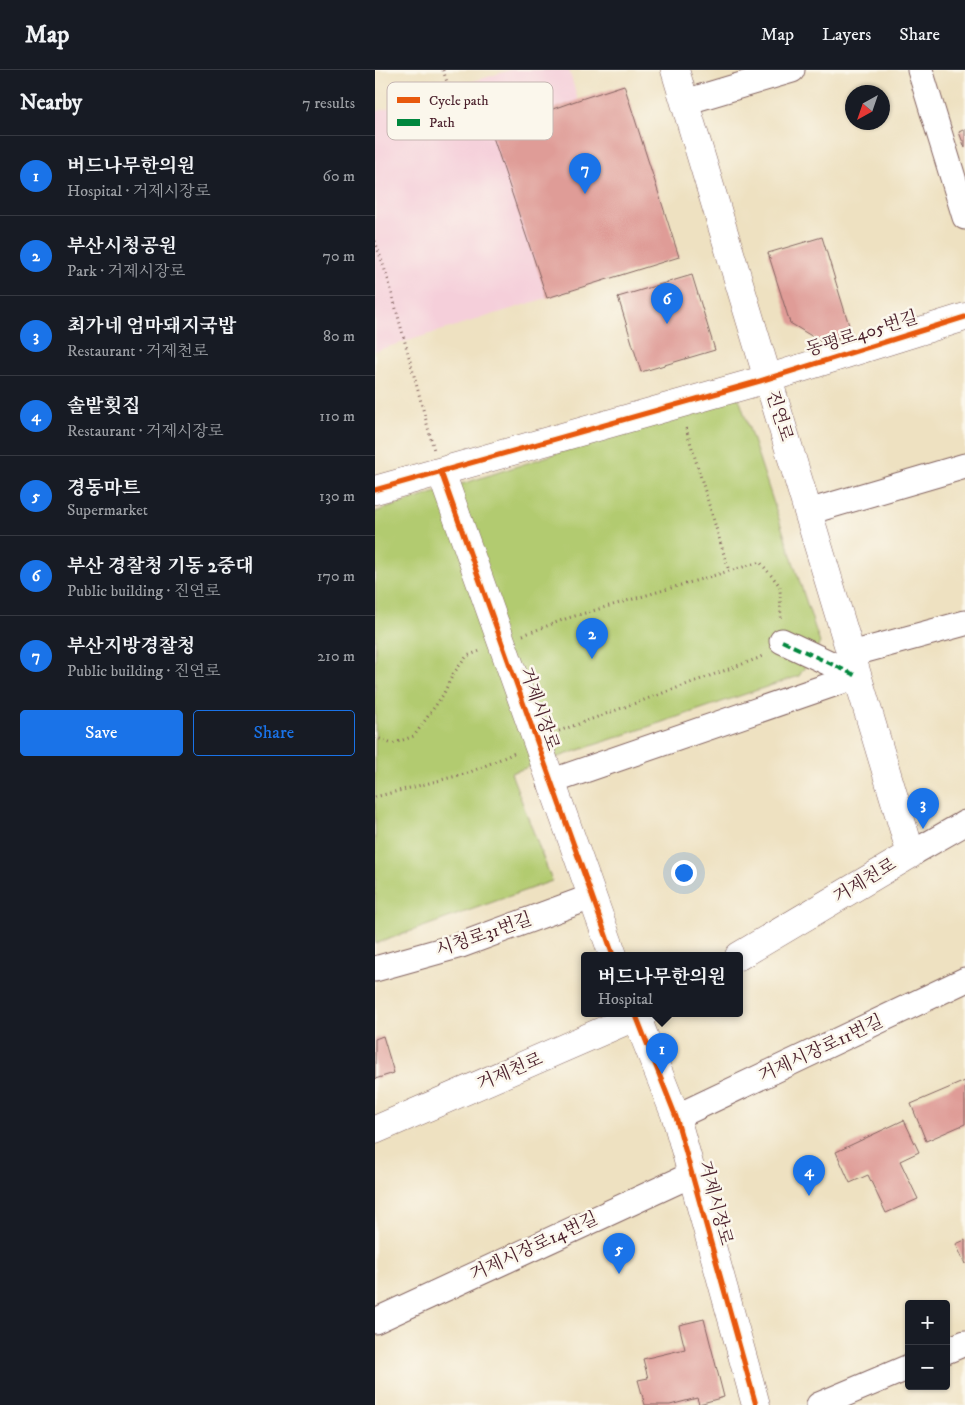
<!DOCTYPE html>
<html lang="en">
<head>
<meta charset="utf-8">
<style>
  :root { --surface:#171b24; --page:#20242c; --text:#f1f3f6; --muted:#9ea1a6; --line:#363941; --accent:#1a73e8 }
  body { margin:0; font-family:"IM FELL DW Pica","Noto Serif KR",serif; background:var(--page); color:var(--text) }
  .controls { position:absolute; right:15px; bottom:15px; display:grid; overflow:hidden; border-radius:5px; box-shadow:0 1px 4px #0004 }
  .controls button { width:45px; height:45px; display:grid; place-items:center; padding:0; border:0; border-bottom:1px solid var(--line); background:var(--surface); color:var(--text); font:25px sans-serif }
  .compass { position:absolute; left:470px; top:15px; width:45px; height:45px; border-radius:50%; background:var(--surface); box-shadow:0 1px 4px #0004; rotate:220deg }
  .you { position:absolute; left:308px; top:802px; width:18px; height:18px; margin:-12px; border:4px solid #fff; border-radius:50%; background:#1a73e8; box-shadow:0 0 0 8px #1a73e833 }
  .badge { display:grid; place-items:center; width:32px; height:32px; border-radius:50%; background:var(--accent); color:#fff; font-size:16px; font-weight:700 }
  .pin { position:absolute; translate:-50% -41px; filter:drop-shadow(0 1px 2px #0008) }
  .pin::after { content:''; position:absolute; top:26px; width:18px; height:15px; background:inherit; clip-path:polygon(0 0,100% 0,50% 100%) }
  .popup { position:absolute; left:206px; top:882px; width:162px; height:65px; box-sizing:border-box; display:grid; place-content:center; border-radius:5px; background:var(--surface); filter:drop-shadow(0 1px 4px #0005); font-size:16px; white-space:nowrap; color:var(--muted) }
  .popup b { font-size:19px; color:var(--text) }
  .popup::after { content:''; position:absolute; left:50%; top:100%; margin-left:-10px; border:10px solid transparent; border-top-color:var(--surface) }
  .list { margin:0; padding:0; list-style:none }
  h2 { display:flex; justify-content:space-between; align-items:center; height:65px; margin:0; padding:0 20px; font-size:21px }
  h2 small { font-size:16px; font-weight:400; color:var(--muted) }
  .list li { display:grid; grid-template-columns:32px 1fr auto; gap:15px; align-items:center; box-sizing:border-box; height:80px; padding:0 20px; border-top:1px solid var(--line) }
  .list b { display:block; font-size:19px; white-space:nowrap }
  .list p { margin:0; font-size:16px; white-space:nowrap; color:var(--muted) }
  .list em { font-size:16px; font-style:normal; color:var(--muted) }
  .actions { display:flex; gap:10px; padding:15px 20px }
  .actions a { flex:1; padding:11px 0; border:1px solid var(--accent); border-radius:5px; text-align:center; font-size:18px; color:var(--accent) }
  .actions .main { background:var(--accent); color:#fff }
  .map { position:relative; flex:none; width:590px; height:1335px; overflow:hidden }
  header { display:flex; align-items:center; gap:30px; box-sizing:border-box; height:70px; padding:0 25px; background:var(--surface); border-bottom:1px solid var(--line) }
  header strong { font-size:24px }
  nav { display:flex; gap:28px; margin-inline-start:auto; font-size:18px }
  main { display:flex }
  aside { flex:1; background:var(--surface) }
  .map>svg:first-child { display:block }
</style>
</head>
<body>
<header>
<strong>Map</strong>
<nav><a>Map</a><a>Layers</a><a>Share</a></nav>
</header>
<main>
<aside>
<h2>Nearby<small>7 results</small></h2>
<ul class="list">
<li><span class="badge">1</span><div><b>버드나무한의원</b><p>Hospital · 거제시장로</p></div><em>60 m</em></li>
<li><span class="badge">2</span><div><b>부산시청공원</b><p>Park · 거제시장로</p></div><em>70 m</em></li>
<li><span class="badge">3</span><div><b>최가네 엄마돼지국밥</b><p>Restaurant · 거제천로</p></div><em>80 m</em></li>
<li><span class="badge">4</span><div><b>솔밭횟집</b><p>Restaurant · 거제시장로</p></div><em>110 m</em></li>
<li><span class="badge">5</span><div><b>경동마트</b><p>Supermarket</p></div><em>130 m</em></li>
<li><span class="badge">6</span><div><b>부산 경찰청 기동 2중대</b><p>Public building · 진연로</p></div><em>170 m</em></li>
<li><span class="badge">7</span><div><b>부산지방경찰청</b><p>Public building · 진연로</p></div><em>210 m</em></li>
</ul>
<div class="actions"><a class="main">Save</a><a>Share</a></div>
</aside>
<div class="map">
<svg width="590" height="1335" viewBox="0 0 590 1335">
  <rect width="100%" height="100%" fill="#fbf7ec"/>
  <filter id="ink" filterUnits="userSpaceOnUse"><feTurbulence type="fractalNoise" baseFrequency=".02" numOctaves="2"/><feDisplacementMap in="SourceGraphic" scale="10" xChannelSelector="R" yChannelSelector="G"/><feConvolveMatrix kernelMatrix="1 2 1 2 8 2 1 2 1" color-interpolation-filters="sRGB"/></filter>
  <filter id="wash" filterUnits="userSpaceOnUse"><feTurbulence type="fractalNoise" baseFrequency=".0096" numOctaves="4" result="noise"/><feDisplacementMap in="SourceGraphic" scale="20" xChannelSelector="R" yChannelSelector="G"/><feGaussianBlur stdDeviation="1.12" result="paint"/><feColorMatrix in="noise" values="0 0 0 0 0 0 0 0 0 0 0 0 0 0 0 0 0 1.4 0 .05"/><feComposite in="paint" operator="in"/></filter>
  <g filter="url(#wash)">
    <rect width="100%" height="100%" fill="#eee1c1"/>
    <!-- built -->
    <path fill="#f5cfda" d="M135 0H194L203 30 249 15 304 187 0 281V42Z"/>
    <!-- green -->
    <path fill="#b2cb70" stroke="#7e754e" d="M363 325 445 573 424 606 136 703 177 811 0 874V442Z"/>
    <g id="blocks">
      <!-- building -->
      <g fill="#df9c97">
        <path d="M249 15 304 187 172 228 116 61 203 30Z"/>
        <path d="M590 59V78L584 62Z"/>
        <path d="M447 167 477 265 448 273 415 253 393 183Z"/>
        <path d="M317 205 340 280 266 302 243 227Z"/>
        <path d="M8 966 19 1003 0 1009V969Z"/>
        <path d="M590 1011V1054L551 1071 536 1034Z"/>
        <path d="M529 1050 544 1082 525 1091 543 1129 511 1143 493 1105 475 1113 461 1082Z"/>
        <path d="M590 1170V1194L581 1174Z"/>
        <path d="M329 1249 349 1327 324 1334 322 1328 295 1335H270L263 1310 273 1308 268 1289 310 1279 304 1255Z"/>
      </g>
    </g>
  </g>
  <g filter="url(#ink)">
    <use href="#blocks" fill-opacity="0" stroke="#836360" stroke-width="1"/>
    <g fill="none" stroke-linecap="round" stroke-linejoin="round">
      <defs>
        <g id="street">
          <path d="M545 0 590 147"/>
          <path d="M310 32 417 0"/>
          <path d="M433 442 590 396"/>
          <path d="M407 571 482 606"/>
          <path d="M476 584 590 553"/>
          <path d="M175 712 482 606"/>
          <path d="M536 784 590 753"/>
          <path d="M0 899 86 875 216 827"/>
          <path d="M301 1047 590 910"/>
          <path d="M0 1251 318 1104"/>
          <path d="M571 1281 590 1273"/>
          <path d="M444 1335 534 1297"/>
        </g>
        <g id="secondary">
          <path d="M300 0 536 784 364 886"/>
          <path d="M66 402 238 885"/>
          <path d="M0 420 385 311 590 247"/>
          <path d="M260 943 301 1047 381 1335"/>
          <path d="M0 1060 269 943"/>
        </g>
      </defs>
      <!-- street casing -->
      <use href="#street" stroke="#836360" stroke-width="27"/>
      <!-- secondary casing -->
      <use href="#secondary" stroke="#836360" stroke-width="29"/>
      <!-- path -->
      <g stroke="#836360" stroke-width="3" stroke-dasharray="1 4" stroke-linecap="butt">
        <path d="M68 0 74 18"/>
        <path d="M0 171 13 209 59 380"/>
        <path d="M311 358 354 501"/>
        <path d="M148 565 193 548 385 492 405 516 406 550"/>
        <path d="M184 661 384 588 389 585"/>
        <path d="M0 667 17 674 39 666 68 625 78 604 92 586 105 581"/>
        <path d="M0 727 93 703 142 682"/>
      </g>
      <!-- street -->
      <use href="#street" stroke="#fff" stroke-width="25"/>
      <!-- secondary -->
      <use href="#secondary" stroke="#fff" stroke-width="28"/>
      <!-- quiet -->
      <path stroke="#00873e" stroke-width="4" stroke-dasharray="8 4" stroke-linecap="butt" d="M407 571 482 606"/>
      <defs>
        <g id="cycleway">
          <path d="M66 402 238 885"/>
          <path d="M0 420 385 311 590 247"/>
          <path d="M260 943 301 1047 381 1335"/>
        </g>
      </defs>
      <!-- cycleway casing -->
      <use href="#cycleway" stroke="#fbf7ec" stroke-width="8"/>
      <!-- cycleway -->
      <use href="#cycleway" stroke="#e8590c" stroke-width="5"/>
    </g>
  </g>
  <g text-anchor="middle" dominant-baseline="central" stroke-width="5" stroke-linejoin="round" paint-order="stroke">
    <!-- street labels -->
    <g font-size="18" fill="#4a1f2b" stroke="#fbf7ec">
      <text transform="translate(487 264) rotate(-17)">동평로405번길</text>
      <text transform="translate(404 346) rotate(73)">진연로</text>
      <text transform="translate(164 639) rotate(71)">거제시장로</text>
      <text transform="translate(490 811) rotate(-31)">거제천로</text>
      <text transform="translate(109 865) rotate(-19)">시청로31번길</text>
      <text transform="translate(446 979) rotate(-25)">거제시장로11번길</text>
      <text transform="translate(135 1002) rotate(-23)">거제천로</text>
      <text transform="translate(340 1133) rotate(75)">거제시장로</text>
      <text transform="translate(159 1177) rotate(-25)">거제시장로14번길</text>
    </g>
  </g>
  <!-- legend -->
  <rect x="12" y="12" width="166" height="58" rx="8" fill="#fbf7ec" stroke="#c6b6b2" stroke-width="1"/>
  <rect x="22" y="27" width="23" height="6" fill="#e8590c"/>
  <rect x="22" y="49" width="23" height="7" fill="#00873e"/>
  <g font-size="14" fill="#4a1f2b">
    <text x="54" y="35">Cycle path</text>
    <text x="54" y="57">Path</text>
  </g>
</svg>
<div class="controls">
<button>+</button>
<button>−</button>
</div>
<svg class="compass" viewBox="-18 -18 36 36"><path d="M0-13l5 13h-10z" fill="#e53935"/><path d="M0 13l5-13h-10z" fill="#9ea1a6"/></svg>
<div class="you"></div>
<div class="pin badge" style="left:287px;top:1004px">1</div>
<div class="popup"><b>버드나무한의원</b>Hospital</div>
<div class="pin badge" style="left:217px;top:589px">2</div>
<div class="pin badge" style="left:548px;top:759px">3</div>
<div class="pin badge" style="left:434px;top:1126px">4</div>
<div class="pin badge" style="left:244px;top:1204px">5</div>
<div class="pin badge" style="left:292px;top:254px">6</div>
<div class="pin badge" style="left:210px;top:124px">7</div>
</div>
</main>
</body>
</html>
